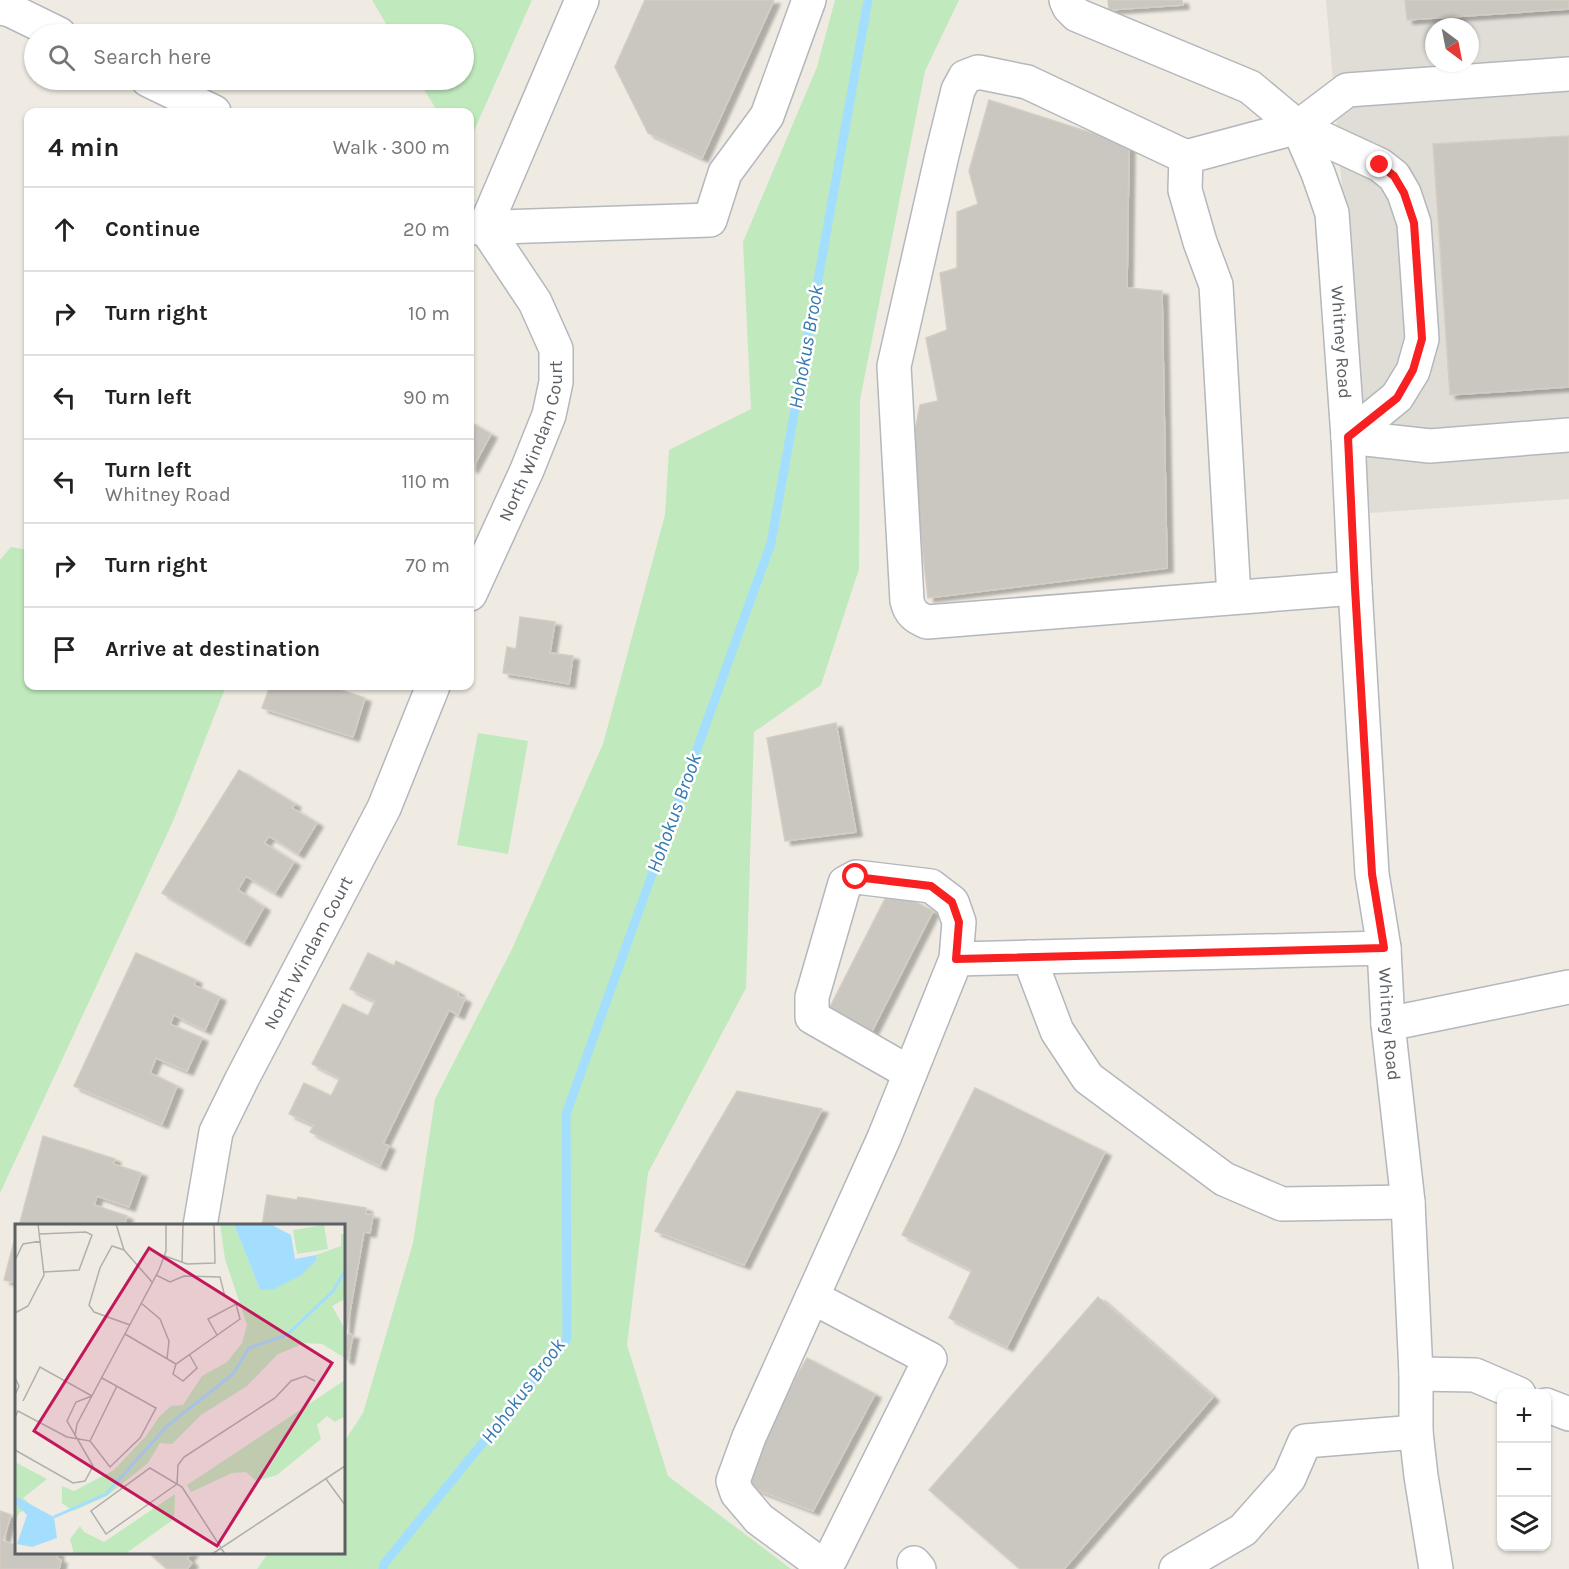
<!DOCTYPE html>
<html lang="en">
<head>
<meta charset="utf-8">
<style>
  :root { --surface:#fff; --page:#f2f2f2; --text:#222; --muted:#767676; --line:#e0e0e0 }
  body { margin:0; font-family:Karla,sans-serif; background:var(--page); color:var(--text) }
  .controls { position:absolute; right:18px; bottom:18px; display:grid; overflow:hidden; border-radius:12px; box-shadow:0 2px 4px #0004 }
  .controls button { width:54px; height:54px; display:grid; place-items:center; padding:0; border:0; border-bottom:2px solid var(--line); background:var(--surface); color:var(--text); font:30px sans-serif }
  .compass { position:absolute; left:1425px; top:18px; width:54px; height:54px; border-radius:50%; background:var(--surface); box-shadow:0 2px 4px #0004; rotate:148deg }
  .stop { position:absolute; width:18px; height:18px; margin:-14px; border:4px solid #f82020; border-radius:50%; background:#fff }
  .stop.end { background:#f82020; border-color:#fff; box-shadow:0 2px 6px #0008 }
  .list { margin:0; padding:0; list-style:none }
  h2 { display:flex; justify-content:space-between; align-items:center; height:78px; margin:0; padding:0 24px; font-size:26px }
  h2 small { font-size:20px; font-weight:400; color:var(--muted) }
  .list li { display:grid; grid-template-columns:39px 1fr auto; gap:18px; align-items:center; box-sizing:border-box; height:84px; padding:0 24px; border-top:2px solid var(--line) }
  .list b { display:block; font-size:22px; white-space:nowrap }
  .list p { margin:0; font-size:20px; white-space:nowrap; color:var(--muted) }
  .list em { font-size:20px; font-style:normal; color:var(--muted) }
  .icon { flex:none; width:33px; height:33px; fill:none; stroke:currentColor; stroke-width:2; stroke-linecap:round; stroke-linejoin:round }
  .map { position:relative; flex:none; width:1569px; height:1569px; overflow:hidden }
  .search { position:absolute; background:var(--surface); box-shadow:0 2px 4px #0004; left:24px; top:24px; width:450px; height:66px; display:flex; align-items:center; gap:15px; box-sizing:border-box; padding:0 21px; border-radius:33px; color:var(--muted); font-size:22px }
  .panel { position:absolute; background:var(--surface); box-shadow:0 2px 4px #0004; left:24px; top:108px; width:450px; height:582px; border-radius:12px }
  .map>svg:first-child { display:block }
</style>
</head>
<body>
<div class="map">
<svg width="1569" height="1569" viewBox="0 0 1569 1569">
  <defs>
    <filter id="shadow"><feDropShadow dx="6" dy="4" stdDeviation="1.5" flood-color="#0004"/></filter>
  </defs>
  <rect width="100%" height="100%" fill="#efebe3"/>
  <!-- industrial -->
  <path fill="#e0ddd7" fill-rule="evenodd" d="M1326 0H1569V499L1370 513ZM1434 27H1470V63H1434Z"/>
  <!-- green -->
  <g fill="#c0e9bd">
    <path d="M372 0H532L470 140V112H438L418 80H464V34H392Z"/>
    <path d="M835 0H959L925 71 860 400 859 569 821 685 754 732 746 988 648 1173 627 1345 668 1476 791 1569H257L268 1553 344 1552V1442L363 1413 413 1243 435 1099 512 949 603 744 665 515 669 450 751 409 743 242 817 67Z"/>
    <path d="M11 547 28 550V686H226L174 819 0 1193V560Z"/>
    <path d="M478 733 528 741 508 854 457 845Z"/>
  </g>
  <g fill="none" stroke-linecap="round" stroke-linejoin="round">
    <!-- stream -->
    <path stroke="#a3deff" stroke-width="9" d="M383 1569 384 1564 567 1339 566 1114 771 543 868 0"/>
  </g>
  <!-- building -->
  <g fill="#cac6c0" stroke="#d4cdc1" stroke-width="1.5" filter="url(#shadow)">
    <path d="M645 0H774L702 158 648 133 615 67Z"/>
    <path d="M1108 0H1182L1183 5 1109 10Z"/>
    <path d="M1405 0H1569V9L1407 20Z"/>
    <path d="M989 100 1129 145 1127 288 1162 291 1167 568 928 598 911 451 920 405 938 401 926 338 947 330 940 273 957 268V212L978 204 969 171Z"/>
    <path d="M1569 136V387L1450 395 1433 144Z"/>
    <path d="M470 422 491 434 472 469 470 467Z"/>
    <path d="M520 617 555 622 550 653 573 656 569 684 503 673 507 647 516 649Z"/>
    <path d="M270 686H336L335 688 365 698 353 737 262 708Z"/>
    <path d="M836 723 856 832 785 841 767 738Z"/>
    <path d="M239 770 295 804 292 808 317 823 298 854 269 836 264 843 294 862 275 893 246 876 238 890 264 907 244 942 162 893Z"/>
    <path d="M890 889 933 911 870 1035 827 1013Z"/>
    <path d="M136 953 196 980 194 985 220 997 205 1030 174 1015 170 1024 202 1038 187 1071 156 1058 150 1073 177 1086 162 1124 74 1086Z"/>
    <path d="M368 953 394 966 396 961 458 992V996L465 999 458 1015 449 1010 383 1144 389 1146 380 1166 310 1132 314 1125 289 1114 304 1083 331 1096 340 1078 312 1064 343 1004 368 1016 375 1001 350 989Z"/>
    <path d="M975 1088 1105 1152 1007 1347 949 1318 972 1270 902 1235Z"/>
    <path d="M737 1091 822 1109 744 1265 655 1231Z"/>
    <path d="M43 1136 115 1159 113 1164 141 1173 129 1207 97 1196 94 1205 127 1216 124 1226H19Z"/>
    <path d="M267 1195 297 1200 298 1197 366 1208V1214L373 1215 370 1233 364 1232 346 1334 353 1335 348 1360 344 1359V1226H262Z"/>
    <path d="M16 1234V1283L4 1280Z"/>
    <path d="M1098 1297 1213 1397 1064 1569H1020L929 1490Z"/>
    <path d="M807 1358 875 1394 813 1511 737 1482Z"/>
    <path d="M0 1511 11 1515 3 1541 16 1545V1552H58L57 1558 61 1560 59 1569H0Z"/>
    <path d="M148 1552H192L187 1558 192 1563 187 1569H167Z"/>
  </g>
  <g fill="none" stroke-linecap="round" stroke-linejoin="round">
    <defs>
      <g id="minor">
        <path d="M1066 0 1069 7 1077 15 1250 87 1298 127 1380 165 1394 176 1404 193 1414 223 1422 339 1413 371 1397 397 1348 437"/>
        <path d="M0 8 10 10 59 34"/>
        <path d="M148 80 214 112"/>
        <path id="s1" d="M1298 127 1318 173 1332 213 1348 437 1355 588 1372 874 1384 948 1388 1024 1408 1202 1416 1374V1432L1421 1476 1436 1569"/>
        <path d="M1186 157 1027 82 978 72 965 77 958 90 942 155 894 366 907 601C910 613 915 617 927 622L1355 588"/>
        <path d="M485 227 582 0"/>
        <path d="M470 228 710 220 725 173 767 116 809 0"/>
        <path d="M1348 437 1430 446 1569 435"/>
        <path id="s2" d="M470 594 527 470 549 415 556 382V349L535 302 485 227"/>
        <path d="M1234 597 1216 285 1200 242 1185 190 1186 157 1298 127 1347 90 1569 74"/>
        <path d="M1029 957 1057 1031 1088 1078 1224 1179 1282 1204 1408 1202"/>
        <path d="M1388 1024 1569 987"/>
        <path d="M910 1073 812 1017V997L845 883 856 877 931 886 952 902 959 922 956 959"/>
        <path id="s3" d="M200 1226 216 1132 242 1079 384 808 433 686"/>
        <path d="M812 1297 930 1359 831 1558 819 1563 759 1519 737 1493 733 1481 749 1437 884 1138 956 959 1384 948"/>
        <path d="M1416 1374 1475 1375 1519 1394"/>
        <path d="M1546 1405 1569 1414"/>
        <path d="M914 1563 919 1569"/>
        <path d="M1176 1569 1243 1530 1289 1478 1305 1441 1416 1432"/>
      </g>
    </defs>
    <!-- minor casing -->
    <use href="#minor" stroke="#b4b7bb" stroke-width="36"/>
    <!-- minor -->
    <use href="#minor" stroke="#fff" stroke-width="33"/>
  </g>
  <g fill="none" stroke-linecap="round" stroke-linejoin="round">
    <!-- route -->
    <path stroke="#f82020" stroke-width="8" d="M856 877 931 886 952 902 959 922 956 959 1384 948 1372 874 1355 588 1348 437 1397 398 1413 370 1422 339 1414 223 1404 193 1394 176 1380 165"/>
  </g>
  <g text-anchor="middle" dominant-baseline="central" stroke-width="5" stroke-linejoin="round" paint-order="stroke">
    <!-- street labels -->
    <g font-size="18" fill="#5b6065" stroke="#fff">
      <text stroke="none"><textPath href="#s1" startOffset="222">Whitney Road</textPath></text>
      <text stroke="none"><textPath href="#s2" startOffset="166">North Windam Court</textPath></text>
      <text stroke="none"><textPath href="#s3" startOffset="297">North Windam Court</textPath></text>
      <text stroke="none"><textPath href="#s1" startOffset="906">Whitney Road</textPath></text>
    </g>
    <!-- water labels -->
    <g font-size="20" font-style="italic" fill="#357ab1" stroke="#fff">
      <text transform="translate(806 347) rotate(-80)">Hohokus Brook</text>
      <text transform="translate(674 813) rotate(-70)">Hohokus Brook</text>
      <text transform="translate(523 1391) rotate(-53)">Hohokus Brook</text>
    </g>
  </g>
  <!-- overview -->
  <g transform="translate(15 1224)">
    <rect width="330" height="330" fill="#efebe3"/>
    <path d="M205 0H219L245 66 302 37 301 31 326 22V10H330V75L317 82 330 105V134L307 120 290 119 263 130 232 162 186 191 157 220 145 219 133 239 92 272 58 287 47 279V262L59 267 99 246 131 212 144 193 156 182 168 181 187 152 212 138 227 119 232 101 210 35ZM309 1 313 25 282 30 278 6ZM330 156V192L320 198 312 192 302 201 306 215 262 251 241 257 231 248 217 249 176 268 172 261ZM0 238 32 255 8 274 17 282 4 289 0 299ZM160 270 159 295 110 330H59L55 315 65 302 69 308 89 318Z" fill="#c0e9bd"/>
    <path d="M219 0H255L276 11 280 35 301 31 302 36 285 52 259 65 245 66ZM0 272 39 293 42 314 17 323 2 320 12 291 0 279Z" fill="#a3deff"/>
    <path fill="none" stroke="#a3deff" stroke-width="3" d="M39 293 91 270 152 202 218 150 234 124 272 111 318 67 330 47"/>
    <path fill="none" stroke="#b0afad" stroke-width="1.5" d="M101 0 109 26M25 10 71 8 77 11 64 46 29 48M150 32 172 40 200 39 199 0M0 36 8 20 26 17M167 39 168 0M141 51 155 58 169 52 205 53 210 73M126 79 145 95 154 117 152 135M0 89 13 82 29 51 23 0M115 101 79 88 74 81 85 44 97 22 109 26 137 58M110 110 161 140 225 95 221 80 193 95 202 111M161 140 158 150 168 157 182 144 174 130M0 154 4 162 0 171M8 177 25 143 77 172M0 193 3 187 52 213 75 217 102 162M60 212 62 200 144 46 151 27V0M75 217 95 243 125 214 141 184 87 154M0 226 58 259 70 257 78 242 52 197 61 178 77 172M311 255 330 281M162 260 91 310 76 287 135 244 167 263 210 330M162 260 163 241 169 233 260 174 276 157 290 152 300 157M197 330 330 242"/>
    <path fill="#c2185b" fill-opacity="0.15" stroke="#c2185b" stroke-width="3" d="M134 24 317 139 202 322 19 207Z"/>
    <rect width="330" height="330" fill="none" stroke="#5b6065" stroke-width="3"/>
  </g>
</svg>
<div class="controls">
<button>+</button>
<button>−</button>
<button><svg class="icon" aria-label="layers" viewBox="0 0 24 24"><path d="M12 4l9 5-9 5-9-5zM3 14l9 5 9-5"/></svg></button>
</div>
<svg class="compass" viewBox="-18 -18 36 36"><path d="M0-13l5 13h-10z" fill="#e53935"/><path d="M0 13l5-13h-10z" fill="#767676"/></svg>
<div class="stop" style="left:856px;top:877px"></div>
<div class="stop end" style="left:1380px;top:165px"></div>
<div class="search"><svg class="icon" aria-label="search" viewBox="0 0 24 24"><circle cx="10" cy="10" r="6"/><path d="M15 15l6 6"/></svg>Search here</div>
<section class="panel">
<h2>4 min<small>Walk · 300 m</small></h2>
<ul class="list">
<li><svg class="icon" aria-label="ahead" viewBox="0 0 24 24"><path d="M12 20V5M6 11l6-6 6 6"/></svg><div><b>Continue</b></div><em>20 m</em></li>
<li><svg class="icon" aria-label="right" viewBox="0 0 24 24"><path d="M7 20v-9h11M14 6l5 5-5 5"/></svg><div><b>Turn right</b></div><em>10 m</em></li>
<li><svg class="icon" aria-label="left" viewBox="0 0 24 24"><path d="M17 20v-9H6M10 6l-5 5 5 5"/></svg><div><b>Turn left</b></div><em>90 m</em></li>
<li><svg class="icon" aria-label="left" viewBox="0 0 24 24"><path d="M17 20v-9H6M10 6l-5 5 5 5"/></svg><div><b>Turn left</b><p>Whitney Road</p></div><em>110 m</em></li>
<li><svg class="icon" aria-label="right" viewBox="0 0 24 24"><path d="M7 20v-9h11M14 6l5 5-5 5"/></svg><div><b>Turn right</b></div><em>70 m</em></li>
<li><svg class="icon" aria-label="arrive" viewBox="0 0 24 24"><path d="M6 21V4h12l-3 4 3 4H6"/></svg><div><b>Arrive at destination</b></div></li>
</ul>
</section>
</div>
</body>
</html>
